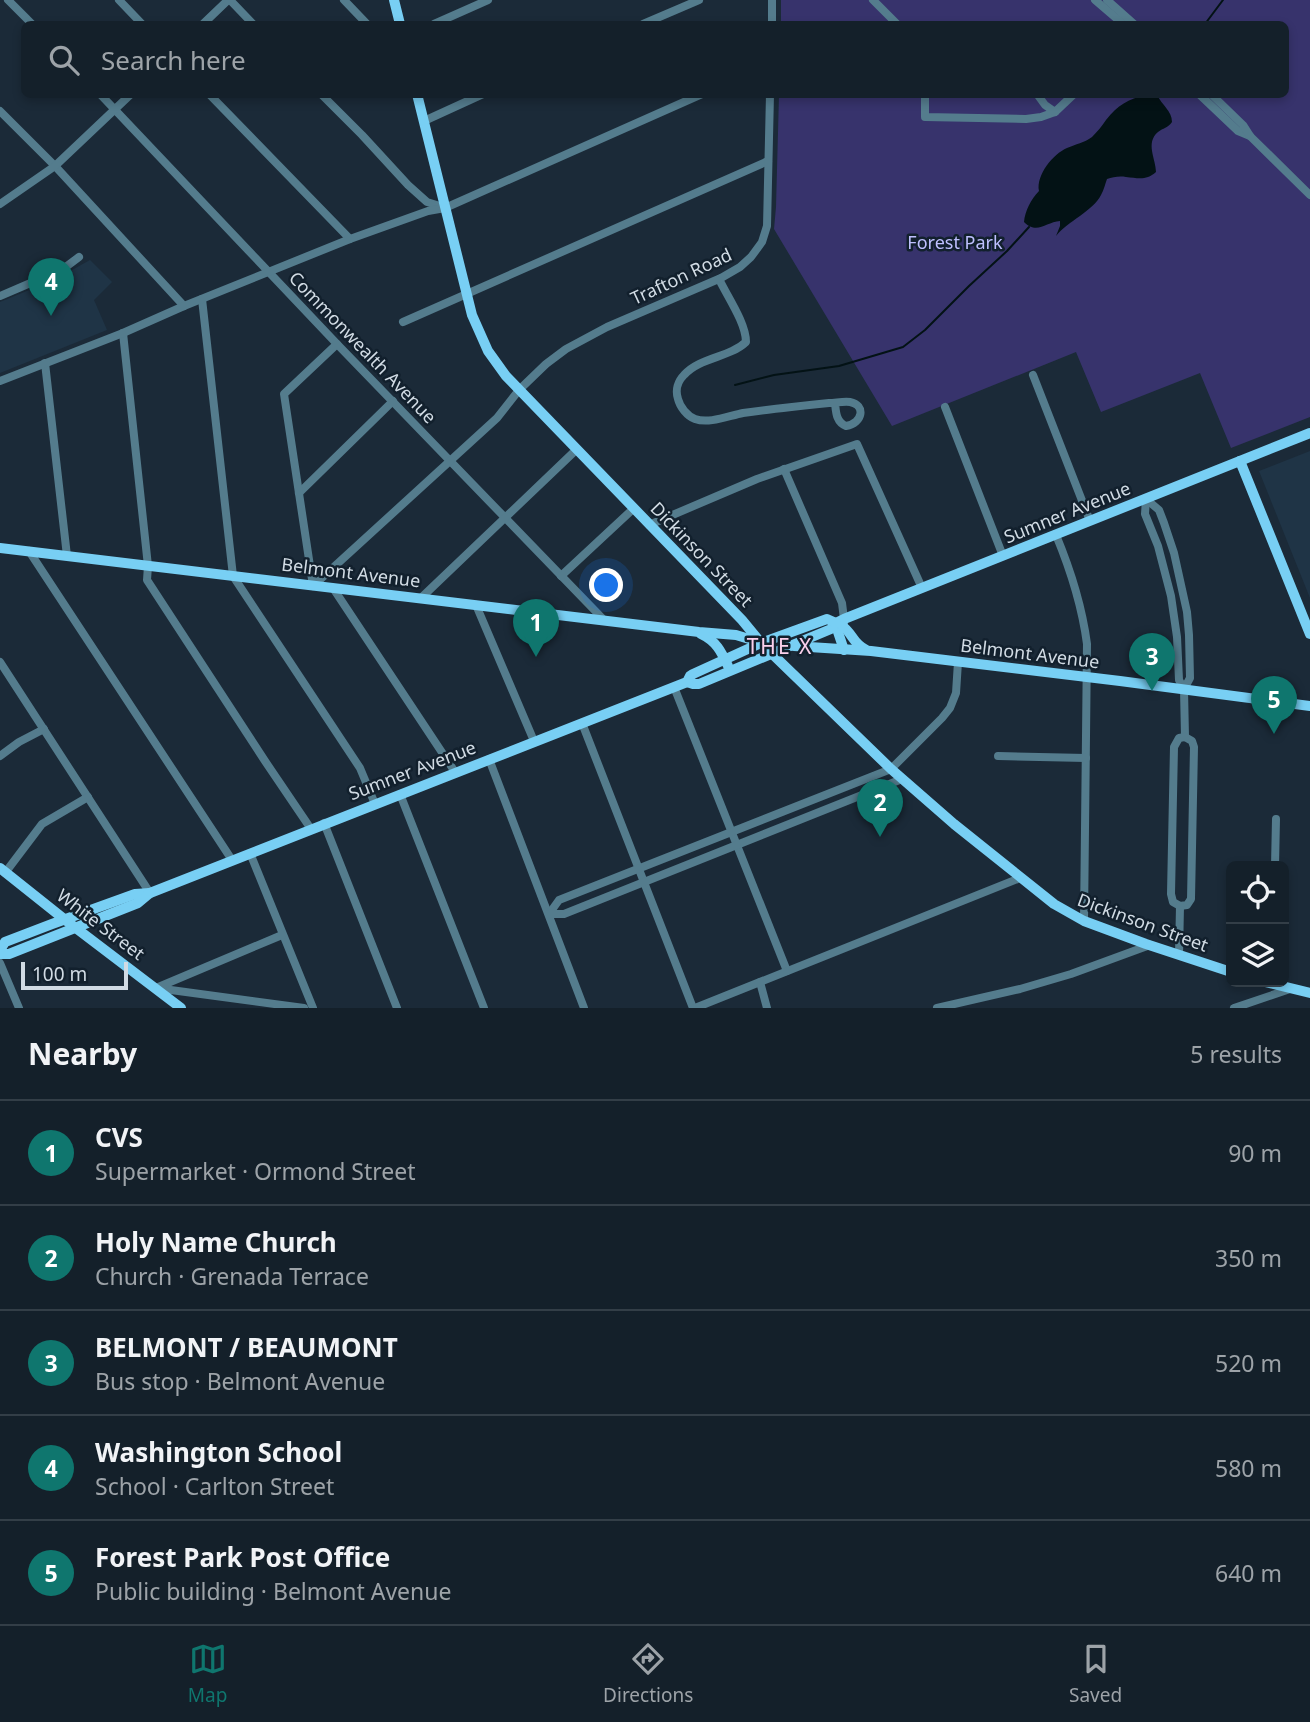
<!DOCTYPE html>
<html lang="en">
<head>
<meta charset="utf-8">
<style>
  :root { --surface:#14202a; --page:#1d2832; --text:#f1f3f6; --muted:#9da3a8; --line:#333e47; --accent:#0f766e }
  body { margin:0; font-family:"Noto Sans",sans-serif; background:var(--page); color:var(--text) }
  .controls { position:absolute; right:21px; bottom:21px; display:grid; overflow:hidden; border-radius:10px; box-shadow:0 4px 10px #0003 }
  .controls button { width:63px; height:63px; display:grid; place-items:center; padding:0; border:0; border-bottom:2px solid var(--line); background:var(--surface); color:var(--text); font:35px sans-serif }
  .scale { position:absolute; left:21px; bottom:18px; width:107px; box-sizing:border-box; padding-left:7px; border:4px solid #d1dbe4; border-top:0; font-size:19px; line-height:24px; white-space:nowrap; color:#d1dbe4; -webkit-text-stroke:5px #12202d; paint-order:stroke }
  .you { position:absolute; left:607px; top:586px; width:24px; height:24px; margin:-18px; border:5px solid #fff; border-radius:50%; background:#1a73e8; box-shadow:0 0 0 10px #1a73e833 }
  .badge { display:grid; place-items:center; width:46px; height:46px; border-radius:50%; background:var(--accent); color:#fff; font-size:23px; font-weight:700 }
  .pin { position:absolute; translate:-50% -58px; filter:drop-shadow(0 2px 4px #0008) }
  .pin::after { content:''; position:absolute; top:37px; width:24px; height:21px; background:inherit; clip-path:polygon(0 0,100% 0,50% 100%) }
  .list { margin:0; padding:0; list-style:none }
  h2 { display:flex; justify-content:space-between; align-items:center; height:91px; margin:0; padding:0 28px; font-size:30px }
  h2 small { font-size:23px; font-weight:400; color:var(--muted) }
  .list li { display:grid; grid-template-columns:46px 1fr auto; gap:21px; align-items:center; box-sizing:border-box; height:105px; padding:0 28px; border-top:2px solid var(--line) }
  .list b { display:block; font-size:26px; white-space:nowrap }
  .list p { margin:0; font-size:23px; white-space:nowrap; color:var(--muted) }
  .list em { font-size:23px; font-style:normal; color:var(--muted) }
  .icon { flex:none; width:38px; height:38px; fill:none; stroke:currentColor; stroke-width:2; stroke-linecap:round; stroke-linejoin:round }
  .map { position:relative; flex:none; width:1310px; height:1008px; overflow:hidden }
  .search { position:absolute; background:var(--surface); box-shadow:0 4px 10px #0003; left:21px; right:21px; top:21px; height:77px; display:flex; align-items:center; gap:18px; box-sizing:border-box; padding:0 24px; border-radius:10px; color:var(--muted); font-size:26px }
  .sheet { height:616px; background:var(--surface) }
  nav { display:flex; justify-content:space-around; align-items:center; box-sizing:border-box; height:98px; border-top:2px solid var(--line); background:var(--surface); font-size:19px; color:var(--muted) }
  nav a { display:grid; justify-items:center; gap:4px }
  nav .on { color:var(--accent) }
  .map>svg:first-child { display:block }
</style>
</head>
<body>
<div class="map">
<svg width="1310" height="1008" viewBox="0 0 1310 1008">
  <rect width="100%" height="100%" fill="#1b2a38"/>
  <!-- built -->
  <g fill="#1f3446">
    <path d="M90 260 112 282 94 300 107 330 0 373V302L56 279Z"/>
    <path d="M1310 451V598L1259 471Z"/>
  </g>
  <!-- green -->
  <path fill="#37336c" d="M781 0H1310V417L1231 448 1200 373 1101 412 1076 352 892 426 774 229 776 207 779 95 1286 94V24H781Z"/>
  <!-- water -->
  <path fill="#031215" d="M1146 95H1157C1162 105 1172 111 1172 122 1168 128 1163 128 1158 132 1145 143 1156 159 1156 172 1146 181 1138 178 1126 177 1119 176 1113 177 1107 179 1105 184 1104 190 1101 195 1093 211 1068 221 1056 236L1060 226V221C1046 222 1037 235 1024 222 1025 211 1031 199 1039 191 1036 175 1053 154 1067 148 1076 144 1084 143 1092 137 1097 132 1102 126 1106 120 1118 105 1128 99 1146 95Z"/>
  <g fill="none" stroke-linecap="round" stroke-linejoin="round">
    <!-- stream -->
    <g stroke="#031215" stroke-width="2">
      <path d="M1205 24 1223 0"/>
      <path d="M735 385 774 375 839 366 903 347 925 330 969 286 1007 251 1029 227"/>
    </g>
    <!-- minor -->
    <g stroke="#547c8d" stroke-width="8">
      <path d="M8 0 32 24"/>
      <path d="M119 0 142 24"/>
      <path d="M230 0 253 24"/>
      <path d="M344 0 367 24"/>
      <path d="M873 0 897 24"/>
      <path d="M1095 0 1123 24"/>
      <path d="M1107 0 1134 24"/>
      <path d="M203 24 228 0"/>
      <path d="M434 24 488 0"/>
      <path d="M643 24 699 0"/>
      <path d="M772 24V0"/>
      <path d="M100 94 337 344 604 620"/>
      <path d="M209 94 350 239"/>
      <path d="M321 94 362 135 408 185 427 202 443 207"/>
      <path d="M925 94V117L1026 119 1041 117 1055 112"/>
      <path d="M1037 94 1045 105 1055 112 1074 94"/>
      <path d="M1199 94 1238 131 1250 136"/>
      <path d="M1211 94 1243 125 1250 136 1310 195"/>
      <path d="M0 111 55 166 184 306"/>
      <path d="M424 121 483 94"/>
      <path d="M0 204 55 166 131 94"/>
      <path d="M719 279C727 296 746 323 746 342 729 358 700 357 684 375 678 381 675 390 678 399 680 407 687 416 695 419 709 424 728 416 743 413 771 409 800 406 829 403 835 403 844 401 850 402 866 405 863 423 846 426 836 422 836 412 835 403"/>
      <path d="M0 296 63 269 79 257"/>
      <path d="M202 299 233 576 360 768 375 804"/>
      <path d="M403 322 768 161"/>
      <path d="M123 333 148 566 147 580 265 761 311 829"/>
      <path d="M45 363 67 556"/>
      <path d="M1033 375 1090 521"/>
      <path d="M0 381 123 333 184 306 350 239 428 211 445 208 702 94"/>
      <path d="M945 407 1003 556"/>
      <path d="M784 469 842 603 844 619"/>
      <path d="M299 493 393 401"/>
      <path d="M1146 499 1159 510 1164 523 1174 553 1187 612 1189 635 1190 678 1184 689 1185 737"/>
      <path d="M1146 499 1145 514 1158 546 1171 596 1177 637 1179 680 1184 689"/>
      <path d="M649 525 757 479 857 444 922 588"/>
      <path d="M1056 535C1071 571 1082 606 1087 644L1084 921"/>
      <path d="M29 551 232 860"/>
      <path d="M561 576 633 509"/>
      <path d="M313 586 497 418 519 390 546 364 566 349 607 327 721 278 740 267 751 257 762 242 767 226 770 94"/>
      <path d="M313 586 284 394 337 344"/>
      <path d="M333 588 455 772"/>
      <path d="M421 598 576 450"/>
      <path d="M476 605 534 741"/>
      <path d="M0 662 150 893"/>
      <path d="M674 687 787 971"/>
      <path d="M582 723 693 1008"/>
      <path d="M0 756 19 742 44 729"/>
      <path d="M998 756 1086 758"/>
      <path d="M489 759 584 1008"/>
      <path d="M400 794 484 1008"/>
      <path d="M324 823 397 1008"/>
      <path d="M250 853 313 1008"/>
      <path d="M1275 866 1276 819"/>
      <path d="M5 873 42 824 88 797"/>
      <path d="M1180 906 1187 905 1191 899 1194 747 1192 741 1185 737"/>
      <path d="M1180 906 1173 902 1171 894 1174 747 1179 738 1185 737"/>
      <path d="M549 914 559 900 891 769 942 718 950 708 956 693 958 662"/>
      <path d="M549 914H564L902 779"/>
      <path d="M1179 955 1180 906"/>
      <path d="M0 963 19 1008"/>
      <path d="M760 982 767 1008"/>
      <path d="M156 988 304 1008"/>
      <path d="M156 988 282 935"/>
      <path d="M695 1008 1020 878"/>
      <path d="M937 1008 1020 989 1071 974 1150 945"/>
      <path d="M1234 1008 1290 989"/>
    </g>
    <!-- major -->
    <g stroke="#78cff4" stroke-width="10">
      <path d="M394 0 400 24"/>
      <path d="M417 94 472 315 488 351 506 376 742 620 761 643 891 769 954 824 1054 904 1084 921 1146 944 1231 972"/>
      <path d="M1240 461 1310 634"/>
      <path d="M0 548 699 632 736 635 759 642"/>
      <path d="M843 622 838 632 844 650"/>
      <path d="M842 626C852 632 853 644 865 649"/>
      <path d="M701 634C716 641 721 651 728 666"/>
      <path d="M794 646 871 651 1120 681 1310 706"/>
      <path d="M687 682 693 684H699L831 629 836 623 844 619 1310 433"/>
      <path d="M0 868 64 919 181 1008"/>
      <path d="M0 950 5 942 52 924 135 894 150 893"/>
      <path d="M0 954H9L138 903 150 893 687 682 690 676 693 674 761 643 827 619 836 623"/>
      <path d="M1265 982 1310 993"/>
    </g>
  </g>
  <g text-anchor="middle" dominant-baseline="central" stroke-width="5" stroke-linejoin="round" paint-order="stroke">
    <!-- park labels -->
    <g font-size="18" fill="#bebffe" stroke="#12202d">
      <text x="955" y="242">Forest Park</text>
    </g>
    <!-- street labels -->
    <g font-size="18" fill="#d1dbe4" stroke="#12202d">
      <text transform="translate(681 276) rotate(-25)">Trafton Road</text>
      <text transform="translate(363 347) rotate(46)">Commonwealth Avenue</text>
      <text transform="translate(1067 512) rotate(-22)">Sumner Avenue</text>
      <text transform="translate(702 554) rotate(46)">Dickinson Street</text>
      <text transform="translate(351 572) rotate(7)">Belmont Avenue</text>
      <text transform="translate(1030 653) rotate(7)">Belmont Avenue</text>
      <text transform="translate(412 770) rotate(-21)">Sumner Avenue</text>
      <text transform="translate(1143 922) rotate(20)">Dickinson Street</text>
      <text transform="translate(101 924) rotate(37)">White Street</text>
    </g>
    <!-- quarter labels -->
    <g font-size="21" letter-spacing="2" fill="#fbd0ec" stroke="#12202d">
      <text x="780" y="646">THE X</text>
    </g>
  </g>
</svg>
<div class="controls">
<button><svg class="icon" aria-label="locate" viewBox="0 0 24 24"><circle cx="12" cy="12" r="6"/><path d="M12 2v4M12 18v4M2 12h4M18 12h4"/></svg></button>
<button><svg class="icon" aria-label="layers" viewBox="0 0 24 24"><path d="M12 4l9 5-9 5-9-5zM3 14l9 5 9-5"/></svg></button>
</div>
<div class="scale">100 m</div>
<div class="you"></div>
<div class="pin badge" style="left:536px;top:657px">1</div>
<div class="pin badge" style="left:880px;top:837px">2</div>
<div class="pin badge" style="left:1152px;top:691px">3</div>
<div class="pin badge" style="left:51px;top:316px">4</div>
<div class="pin badge" style="left:1274px;top:734px">5</div>
<div class="search"><svg class="icon" aria-label="search" viewBox="0 0 24 24"><circle cx="10" cy="10" r="6"/><path d="M15 15l6 6"/></svg>Search here</div>
</div>
<section class="sheet">
<h2>Nearby<small>5 results</small></h2>
<ul class="list">
<li><span class="badge">1</span><div><b>CVS</b><p>Supermarket · Ormond Street</p></div><em>90 m</em></li>
<li><span class="badge">2</span><div><b>Holy Name Church</b><p>Church · Grenada Terrace</p></div><em>350 m</em></li>
<li><span class="badge">3</span><div><b>BELMONT / BEAUMONT</b><p>Bus stop · Belmont Avenue</p></div><em>520 m</em></li>
<li><span class="badge">4</span><div><b>Washington School</b><p>School · Carlton Street</p></div><em>580 m</em></li>
<li><span class="badge">5</span><div><b>Forest Park Post Office</b><p>Public building · Belmont Avenue</p></div><em>640 m</em></li>
</ul>
</section>
<nav>
<a class="on"><svg class="icon" aria-label="map" viewBox="0 0 24 24"><path d="M3 6l6-2 6 2 6-2v14l-6 2-6-2-6 2zM9 4v14M15 6v14"/></svg>Map</a>
<a><svg class="icon" aria-label="directions" viewBox="0 0 24 24"><path d="M12 3l9 9-9 9-9-9zM9 14v-3h6M13 9l2 2-2 2"/></svg>Directions</a>
<a><svg class="icon" aria-label="saved" viewBox="0 0 24 24"><path d="M7 4h10v16l-5-4-5 4z"/></svg>Saved</a>
</nav>
</body>
</html>
